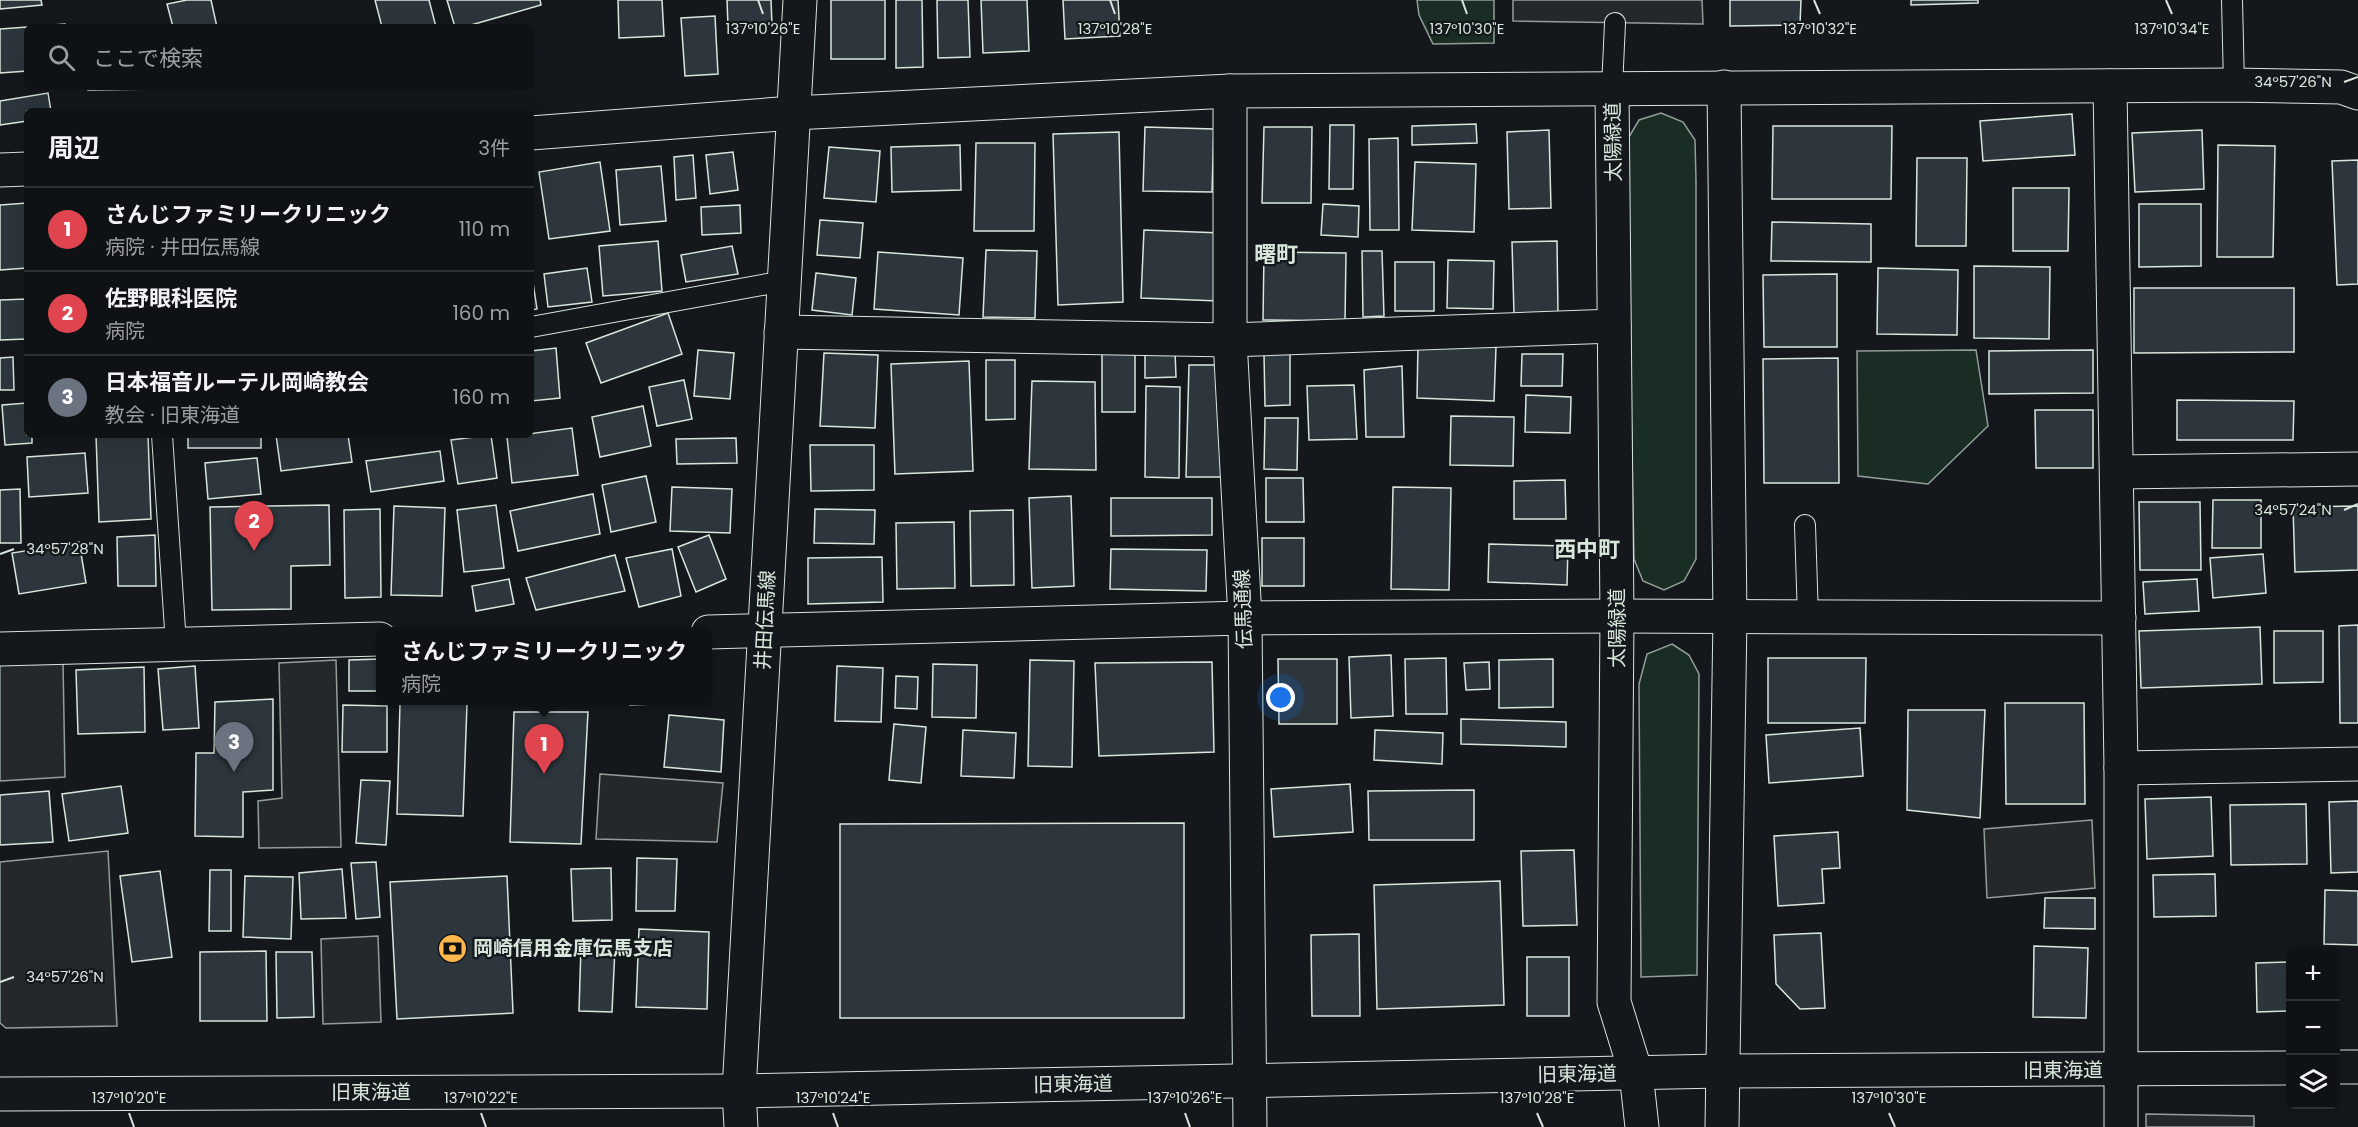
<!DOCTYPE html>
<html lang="ja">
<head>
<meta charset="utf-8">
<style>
  :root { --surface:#0f1215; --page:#181b1e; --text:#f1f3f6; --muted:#9b9ea0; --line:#2f3234; --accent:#ffb74d }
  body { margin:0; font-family:Poppins,"Noto Sans JP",sans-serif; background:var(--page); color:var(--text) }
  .controls { position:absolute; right:18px; bottom:18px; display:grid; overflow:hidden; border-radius:9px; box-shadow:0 6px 24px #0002 }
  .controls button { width:54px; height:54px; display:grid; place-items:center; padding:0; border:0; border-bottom:2px solid var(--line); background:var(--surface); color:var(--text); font:30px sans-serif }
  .you { position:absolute; left:1281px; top:698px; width:21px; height:21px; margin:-15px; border:4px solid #fff; border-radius:50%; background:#1a73e8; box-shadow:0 0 0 9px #1a73e833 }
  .badge { display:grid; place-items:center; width:39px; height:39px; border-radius:50%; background:var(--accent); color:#fff; font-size:20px; font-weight:700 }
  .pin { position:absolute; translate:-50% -50px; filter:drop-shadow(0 2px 3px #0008) }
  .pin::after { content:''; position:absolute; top:32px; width:21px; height:18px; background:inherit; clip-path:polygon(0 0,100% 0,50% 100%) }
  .popup { position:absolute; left:376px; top:627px; width:336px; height:78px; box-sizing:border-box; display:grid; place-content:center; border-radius:9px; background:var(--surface); filter:drop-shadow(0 2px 4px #0005); font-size:20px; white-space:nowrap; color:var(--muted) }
  .popup b { font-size:22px; color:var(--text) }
  .popup::after { content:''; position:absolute; left:50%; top:100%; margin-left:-12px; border:12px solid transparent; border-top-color:var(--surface) }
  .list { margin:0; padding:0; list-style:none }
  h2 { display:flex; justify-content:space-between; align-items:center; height:78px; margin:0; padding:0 24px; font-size:26px }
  h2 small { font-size:20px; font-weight:400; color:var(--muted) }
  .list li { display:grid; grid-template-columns:39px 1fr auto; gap:18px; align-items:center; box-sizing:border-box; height:84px; padding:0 24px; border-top:2px solid var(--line) }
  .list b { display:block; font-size:22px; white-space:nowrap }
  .list p { margin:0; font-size:20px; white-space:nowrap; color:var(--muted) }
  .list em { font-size:20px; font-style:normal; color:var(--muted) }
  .icon { flex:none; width:33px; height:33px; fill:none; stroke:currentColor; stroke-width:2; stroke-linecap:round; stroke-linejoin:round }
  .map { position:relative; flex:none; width:2358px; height:1127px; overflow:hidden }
  .search { position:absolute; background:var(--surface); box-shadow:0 6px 24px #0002; left:24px; top:24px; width:510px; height:66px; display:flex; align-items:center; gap:15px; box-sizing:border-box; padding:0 21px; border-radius:9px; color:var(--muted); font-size:22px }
  .panel { position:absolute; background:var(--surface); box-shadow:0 6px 24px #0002; left:24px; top:108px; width:510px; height:330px; border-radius:9px }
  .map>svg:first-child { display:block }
</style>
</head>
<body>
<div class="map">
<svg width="2358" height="1127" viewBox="0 0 2358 1127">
  <rect width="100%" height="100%" fill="#14181c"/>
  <!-- green -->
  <g fill="#1a2d24" stroke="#939e99" stroke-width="1.5">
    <path d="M1417 0H1494V43L1433 44 1419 15Z"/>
    <path d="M1661 113 1683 122 1695 140 1696 181V559L1684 581 1664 590 1643 581 1634 559 1626 142 1639 120Z"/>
    <path d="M1976 350 1988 426 1928 484 1858 476 1857 351Z"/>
    <path d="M1672 644 1689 655 1699 674 1697 975 1641 977 1639 684 1647 654Z"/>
  </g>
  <!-- parking -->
  <g fill="#24282b" stroke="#939e99" stroke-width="1.5">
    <path d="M1513 0H1702L1703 24 1513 21Z"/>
    <path d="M336 660 341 847 259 848 258 801 282 798 279 663Z"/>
    <path d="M0 661H63L65 777 0 781Z"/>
    <path d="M600 774 723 783 717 842 596 839Z"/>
    <path d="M2092 820 2095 888 1987 898 1984 829Z"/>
    <path d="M108 851 117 1026 6 1028 0 1023V862Z"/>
    <path d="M378 936 381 1022 323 1024 321 939Z"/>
    <path d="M2146 1114 2254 1116V1127H2146Z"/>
  </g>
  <!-- building -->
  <g fill="#2c363c" stroke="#d8e6dc" stroke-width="1.5">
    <path d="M0 0H41L42 5 0 9Z"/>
    <path d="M187 0H211L217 27H173L167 4Z"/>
    <path d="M375 0H429L436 27H382Z"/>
    <path d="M447 0H540L541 5 464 27H455Z"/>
    <path d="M618 0H662L664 36 619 38Z"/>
    <path d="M727 0H771L772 25 728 26Z"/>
    <rect x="831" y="0" width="54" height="59"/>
    <path d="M896 0H922L923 67 896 68Z"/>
    <path d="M937 0H968L970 57 938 58Z"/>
    <path d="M981 0H1027L1029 51 983 53Z"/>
    <path d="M1063 0H1118L1120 36 1065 39Z"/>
    <path d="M1730 0H1801L1800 25 1730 26Z"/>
    <path d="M1911 0H1978V3L1911 5Z"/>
    <path d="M715 16 718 74 685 76 681 18Z"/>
    <path d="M65 24 66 27H27Z"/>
    <path d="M27 27V71L0 73V29Z"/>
    <path d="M88 87H158V89L88 90Z"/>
    <path d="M48 93 51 111H27V121L0 125V101Z"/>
    <path d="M2072 114 2075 155 1983 161 1980 121Z"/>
    <path d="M1476 124 1477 143 1412 145V126Z"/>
    <path d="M1330 125H1354L1353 189H1329Z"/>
    <path d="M1773 126H1892L1891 199H1772Z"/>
    <path d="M1145 127 1214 129 1212 192 1143 191Z"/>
    <path d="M1264 127H1312L1311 203H1262Z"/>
    <path d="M1549 130 1551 208 1509 209 1507 132Z"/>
    <path d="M2202 130 2204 189 2135 192 2132 133Z"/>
    <path d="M1119 132 1123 302 1058 305 1053 134Z"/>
    <path d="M1398 138 1399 230H1370L1369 139Z"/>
    <path d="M976 143H1035L1034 231H974Z"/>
    <path d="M960 145 961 190 892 192 891 147Z"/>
    <path d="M2218 145 2275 146 2273 257H2217Z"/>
    <path d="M829 147 880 151 876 202 824 198Z"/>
    <path d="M733 152 738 190 710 194 706 155Z"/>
    <path d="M693 155 696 198 676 200 674 157Z"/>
    <path d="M1917 158H1967L1966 246H1916Z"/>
    <path d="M2358 160V284L2337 285 2332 161Z"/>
    <path d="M600 162 610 231 549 239 539 172Z"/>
    <path d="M1415 162 1476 164 1474 232 1412 230Z"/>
    <path d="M661 166 666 221 620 225 616 170Z"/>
    <path d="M2013 188H2069L2068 251H2013Z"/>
    <path d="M27 203V268L0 270V205Z"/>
    <path d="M1323 204 1359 206 1358 237 1321 235Z"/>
    <path d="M2139 204H2201V266L2139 267Z"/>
    <path d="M740 205 741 233 702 235 701 207Z"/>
    <path d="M820 220 863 223 860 258 817 255Z"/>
    <path d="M1772 222 1871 224V262L1771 261Z"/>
    <path d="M1144 230 1221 233 1219 301 1141 298Z"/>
    <path d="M658 241 662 291 603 296 599 246Z"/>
    <path d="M1557 241 1558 313 1514 314 1512 242Z"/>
    <path d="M732 246 738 274 686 282 681 255Z"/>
    <path d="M986 250 1037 251 1035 318 983 317Z"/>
    <path d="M1362 251H1382L1384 316 1363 317Z"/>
    <path d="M878 252 963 258 959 315 874 309Z"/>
    <path d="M1264 252 1346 253 1345 321 1263 320Z"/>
    <path d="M1448 260 1494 261 1493 309 1447 308Z"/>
    <rect x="1395" y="262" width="39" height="49"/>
    <path d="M1974 266 2050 267 2049 339 1974 338Z"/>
    <path d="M587 268 592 302 548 307 544 274Z"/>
    <path d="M1878 268 1958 270 1957 335 1877 334Z"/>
    <path d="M816 273 856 278 852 315 812 310Z"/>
    <path d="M1837 274V347H1764L1763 275Z"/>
    <path d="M532 276 537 309 531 310V276Z"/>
    <path d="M2134 288H2294V352L2134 353Z"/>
    <path d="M27 299V339L0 340V300Z"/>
    <path d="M668 313 682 354 601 383 586 343Z"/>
    <path d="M1418 345 1496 347 1494 401 1417 398Z"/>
    <path d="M556 348 560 398 531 401V351Z"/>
    <path d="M698 350 734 353 730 399 694 396Z"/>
    <path d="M2093 350V393L1989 394V351Z"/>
    <path d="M1175 351 1176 377 1145 378V352Z"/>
    <rect x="1102" y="352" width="33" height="60"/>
    <path d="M824 353 878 355 875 428 820 426Z"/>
    <path d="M1290 353V405L1265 406 1264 354Z"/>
    <path d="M1522 354H1563L1562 386H1521Z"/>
    <path d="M13 357 14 390H0V358Z"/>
    <path d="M1838 358 1839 483H1764L1763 359Z"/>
    <path d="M986 360H1015V419L986 420Z"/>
    <path d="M969 361 973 471 895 474 891 364Z"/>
    <path d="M1189 365H1223L1221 477H1186Z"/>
    <path d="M1402 366 1404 437H1366L1364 370Z"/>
    <path d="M684 380 692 419 657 426 649 387Z"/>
    <path d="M1032 381 1095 382 1096 470 1029 469Z"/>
    <path d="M1354 385 1357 439 1309 440 1307 386Z"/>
    <path d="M1146 386 1180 387 1179 478 1145 477Z"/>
    <path d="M1526 395 1571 397 1570 433 1525 432Z"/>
    <path d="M2177 400 2294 401 2293 440H2177Z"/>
    <path d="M27 403V435H32V443L5 445 2 405Z"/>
    <path d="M643 406 651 446 600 457 592 417Z"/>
    <path d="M2035 410H2093V468H2036Z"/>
    <path d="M1451 416 1514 417 1513 466 1450 465Z"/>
    <path d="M1265 418H1298L1297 470 1264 469Z"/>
    <path d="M572 428 578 475 512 483 507 437Z"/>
    <path d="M96 435H148L151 519 99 522Z"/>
    <rect x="188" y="435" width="73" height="13"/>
    <path d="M276 435H348L352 462 281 471Z"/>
    <path d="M491 435 497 478 458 484 451 440Z"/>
    <path d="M736 438 737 463 677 464 676 439Z"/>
    <path d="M810 445H874V490L811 491Z"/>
    <path d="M440 451 444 481 371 492 366 461Z"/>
    <path d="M85 453 88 493 29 497 27 457Z"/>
    <path d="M257 458 261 494 208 499 205 463Z"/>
    <path d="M646 476 656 522 611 532 602 485Z"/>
    <path d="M1266 478H1303L1304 522H1266Z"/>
    <path d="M1565 480 1566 519H1514V481Z"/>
    <path d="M672 487 732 489 730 533 670 531Z"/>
    <path d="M1393 487 1451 488 1449 590 1391 589Z"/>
    <path d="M20 489 21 543H0V490Z"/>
    <path d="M593 494 600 534 518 551 510 511Z"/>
    <path d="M1071 496 1074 586 1032 588 1029 498Z"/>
    <path d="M1111 498H1212V535L1111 536Z"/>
    <path d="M2213 500H2261V548H2212Z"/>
    <path d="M2139 502H2200L2201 570H2140Z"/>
    <path d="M329 505 330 565 291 566V609L212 610 210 507Z"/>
    <path d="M496 505 504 568 464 572 457 510Z"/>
    <path d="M394 506 445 508 442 596 391 595Z"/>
    <path d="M2358 506V570L2295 572 2293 507Z"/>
    <path d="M380 509 381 597 345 598 344 510Z"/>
    <path d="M815 509 875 510 874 544 814 543Z"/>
    <path d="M1013 510 1014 585 971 586 970 511Z"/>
    <path d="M954 522 955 588 897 589 896 523Z"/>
    <path d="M155 535 156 586H118L117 537Z"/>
    <path d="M709 535 726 579 696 592 678 547Z"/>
    <rect x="1262" y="538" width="42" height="48"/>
    <path d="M79 542 86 583 19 594 12 553Z"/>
    <path d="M1489 544 1568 546 1567 585 1488 582Z"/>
    <path d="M672 549 681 596 639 607 626 558Z"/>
    <path d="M1111 549 1207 550 1206 591 1110 589Z"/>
    <path d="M2263 554 2266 593 2213 598 2210 558Z"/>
    <path d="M615 555 625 591 536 610 526 578Z"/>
    <path d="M882 557 883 602 808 604V558Z"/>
    <path d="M509 579 514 604 476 611 472 586Z"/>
    <path d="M2197 579 2199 611 2145 614 2143 582Z"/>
    <path d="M2358 625V723H2340L2339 626Z"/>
    <path d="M2260 627 2262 684 2141 688 2139 631Z"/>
    <path d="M2274 631H2323V682L2274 683Z"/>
    <path d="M1391 655 1393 716 1351 718 1349 657Z"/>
    <path d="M1446 658 1447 714H1406L1405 659Z"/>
    <path d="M1768 658H1866L1865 723H1768Z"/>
    <path d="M380 659V691H349V660Z"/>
    <path d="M1278 659H1337V724H1279Z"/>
    <path d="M1553 659V707L1499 708V660Z"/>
    <path d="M1030 660 1074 661 1072 767 1028 766Z"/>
    <path d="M1212 662 1214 752 1099 756 1095 663Z"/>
    <path d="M1489 662 1490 689 1466 690 1464 663Z"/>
    <path d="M933 664 977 665 976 718 932 717Z"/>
    <path d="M195 666 199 728 163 730 158 669Z"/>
    <path d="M837 666 883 668 881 722 835 721Z"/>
    <path d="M144 667 145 732 78 734 76 670Z"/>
    <path d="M896 676 918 677 917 709 895 708Z"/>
    <path d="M273 699V790L243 792V837L195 836 196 753H214L215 702Z"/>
    <path d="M630 700H680V703L630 705Z"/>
    <path d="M400 703 467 704 463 816 397 814Z"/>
    <path d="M2005 703H2084L2085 804H2006Z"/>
    <path d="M343 705 387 706V752H342Z"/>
    <path d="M1908 710H1985L1980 818 1907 810Z"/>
    <path d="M514 712H588L581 844 510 842Z"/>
    <path d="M669 715 724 720 721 772 664 767Z"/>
    <path d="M1461 719 1566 722V747L1461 744Z"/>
    <path d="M894 724 926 727 921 783 889 780Z"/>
    <path d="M1860 728 1863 776 1769 783 1766 735Z"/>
    <path d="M963 730 1016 733 1014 778 961 776Z"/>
    <path d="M1375 730 1443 733 1442 764 1374 760Z"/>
    <path d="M361 780 390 781 386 845 356 843Z"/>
    <path d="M1350 784 1353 832 1274 837 1271 789Z"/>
    <path d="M121 786 128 833 69 841 62 794Z"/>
    <path d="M1474 790V840H1369L1368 791Z"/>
    <path d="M49 791 53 842 0 845V795Z"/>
    <path d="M2211 797 2213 856 2147 859 2145 799Z"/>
    <path d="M2358 801V872L2331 873 2329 802Z"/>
    <path d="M2306 804 2307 864 2231 865 2230 805Z"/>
    <path d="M1184 823V1018H840V824Z"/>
    <path d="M1838 832 1840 868 1822 869 1824 903 1778 906 1774 836Z"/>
    <path d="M1574 850 1577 925 1523 926 1521 851Z"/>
    <path d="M637 858 677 859 675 911H636Z"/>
    <path d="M376 862 380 917 356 919 351 863Z"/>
    <path d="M611 868 612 920 573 921 571 869Z"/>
    <path d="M342 869 346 918 301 919 299 873Z"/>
    <path d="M210 870H231V931H209Z"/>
    <path d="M160 871 172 957 132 962 120 876Z"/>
    <path d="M2215 874 2216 916 2154 917 2153 875Z"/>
    <path d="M245 876 293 877 291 939 243 937Z"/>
    <path d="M507 876 513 1013 397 1019 390 882Z"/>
    <path d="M1500 881 1504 1005 1377 1009 1374 885Z"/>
    <path d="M2325 890 2358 891V945L2324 944Z"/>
    <path d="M2045 898H2095V929L2044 928Z"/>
    <path d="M639 929 709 932 707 1009 636 1007Z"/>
    <path d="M1821 933 1825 1008 1800 1009 1776 984 1774 935Z"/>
    <path d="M1359 934 1360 1016H1312L1311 935Z"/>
    <path d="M581 946 615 948 612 1012 579 1011Z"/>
    <path d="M2034 946 2088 948 2086 1018 2033 1017Z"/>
    <path d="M266 951 267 1021H200V952Z"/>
    <path d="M276 952H312L314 1017 277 1018Z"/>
    <rect x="1527" y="957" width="42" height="59"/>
    <path d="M2290 962V1011L2257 1012 2256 963Z"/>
  </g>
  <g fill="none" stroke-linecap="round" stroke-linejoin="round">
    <defs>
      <g id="service">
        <path d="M2232 0 2234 85"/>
        <path d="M1612 88 1615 23"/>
        <path d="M531 327 784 281"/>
        <path d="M162 435 176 644"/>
        <path d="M1805 525 1808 618"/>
      </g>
      <g id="minor">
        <path d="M2110 86 2121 768V1127"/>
        <path d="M1612 88 1617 616 1614 1002 1636 1073 1642 1127"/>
        <path d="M1230 91V340L1245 618 1250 1127"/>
        <path d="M531 133 793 113 1230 91 2234 85 2341 87 2358 93"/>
        <path d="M0 170 27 169"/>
        <path d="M781 332 1230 340 1614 326"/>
        <path d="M2117 472 2358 469"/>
        <path d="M708 632 1245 618 1617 616 2119 618"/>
        <path d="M0 649 380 639"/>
        <path d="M2121 768 2358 764"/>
        <path d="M1722 1127 1730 617 1724 87"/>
      </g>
      <g id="tertiary">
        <path d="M2336 1067H2358"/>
        <path d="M0 1094 739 1091 1721 1071 2290 1068"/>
        <path d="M741 1127 739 1091 800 0"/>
      </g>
    </defs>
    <!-- service casing -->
    <use href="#service" stroke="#d8e6dc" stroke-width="22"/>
    <!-- minor casing -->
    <use href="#minor" stroke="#d8e6dc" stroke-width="35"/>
    <!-- tertiary casing -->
    <use href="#tertiary" stroke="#d8e6dc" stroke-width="35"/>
    <!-- service -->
    <use href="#service" stroke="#14181c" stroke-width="20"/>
    <!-- minor -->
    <use href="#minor" stroke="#14181c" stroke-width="33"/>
    <!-- tertiary -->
    <use href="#tertiary" stroke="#14181c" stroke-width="33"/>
  </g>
  <!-- ticks -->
  <path fill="none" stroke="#d8e6dc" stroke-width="2" d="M758 0 763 14M1110 0 1115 14M1462 0 1467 14M1814 0 1820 14M2166 0 2172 14M2344 82 2358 77M2344 510 2358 504M0 554 14 549M0 982 14 977M129 1113 134 1127M481 1113 486 1127M833 1113 838 1127M1185 1113 1190 1127M1537 1113 1543 1127M1889 1113 1895 1127"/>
  <!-- icons -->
  <defs>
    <symbol id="bank-disc" viewBox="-11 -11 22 22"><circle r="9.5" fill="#ffb74d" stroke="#14181c"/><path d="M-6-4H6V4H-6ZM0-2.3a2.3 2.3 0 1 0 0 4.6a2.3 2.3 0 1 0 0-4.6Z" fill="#111"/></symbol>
  </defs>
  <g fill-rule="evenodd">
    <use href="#bank-disc" x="436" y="932" width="33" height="33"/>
  </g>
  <g text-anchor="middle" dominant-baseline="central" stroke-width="4.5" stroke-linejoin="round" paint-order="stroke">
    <!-- street labels -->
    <g font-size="20" fill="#d8e6dc" stroke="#14181c">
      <text transform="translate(1613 142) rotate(-91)">太陽緑道</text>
      <text transform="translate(1243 609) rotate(-92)">伝馬通線</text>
      <text transform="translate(765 620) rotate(-87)">井田伝馬線</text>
      <text transform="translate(1617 628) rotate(-90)">太陽緑道</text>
      <text x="2063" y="1070">旧東海道</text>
      <text transform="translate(1577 1074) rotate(-1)">旧東海道</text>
      <text transform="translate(1073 1084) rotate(-1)">旧東海道</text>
      <text x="371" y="1092">旧東海道</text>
    </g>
    <!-- poi labels -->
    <g font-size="20" font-weight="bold" fill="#d8e6dc" stroke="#14181c" text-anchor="start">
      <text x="473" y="948">岡崎信用金庫伝馬支店</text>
    </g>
    <!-- quarter labels -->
    <g font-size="22" font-weight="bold" fill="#d8e6dc" stroke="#14181c">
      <text x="1276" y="254">曙町</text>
      <text x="1587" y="549">西中町</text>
    </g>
  </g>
  <g font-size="15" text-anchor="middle" fill="#d8e6dc" stroke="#14181c" stroke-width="4.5" stroke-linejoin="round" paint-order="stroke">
    <text x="763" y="34">137°10'26"E</text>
    <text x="1820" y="34">137°10'32"E</text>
    <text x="1115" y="34">137°10'28"E</text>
    <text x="1467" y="34">137°10'30"E</text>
    <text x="2172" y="34">137°10'34"E</text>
    <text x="2293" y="87">34°57'26"N</text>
    <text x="2293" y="515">34°57'24"N</text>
    <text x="65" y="554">34°57'28"N</text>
    <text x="65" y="982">34°57'26"N</text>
    <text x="129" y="1103">137°10'20"E</text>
    <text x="481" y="1103">137°10'22"E</text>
    <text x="833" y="1103">137°10'24"E</text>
    <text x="1185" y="1103">137°10'26"E</text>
    <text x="1537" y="1103">137°10'28"E</text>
    <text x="1889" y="1103">137°10'30"E</text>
  </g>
</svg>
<div class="controls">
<button>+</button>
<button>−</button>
<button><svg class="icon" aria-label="layers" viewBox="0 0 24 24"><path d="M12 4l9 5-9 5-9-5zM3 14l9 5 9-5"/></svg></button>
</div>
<div class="you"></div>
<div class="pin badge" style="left:544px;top:774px;background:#e0444e">1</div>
<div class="popup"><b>さんじファミリークリニック</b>病院</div>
<div class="pin badge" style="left:254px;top:551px;background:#e0444e">2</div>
<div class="pin badge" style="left:234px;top:772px;background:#6b7280">3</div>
<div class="search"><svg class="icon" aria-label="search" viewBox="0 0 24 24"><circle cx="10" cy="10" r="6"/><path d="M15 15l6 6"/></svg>ここで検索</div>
<section class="panel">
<h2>周辺<small>3件</small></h2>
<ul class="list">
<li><span class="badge" style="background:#e0444e">1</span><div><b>さんじファミリークリニック</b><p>病院 · 井田伝馬線</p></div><em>110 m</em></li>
<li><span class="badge" style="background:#e0444e">2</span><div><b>佐野眼科医院</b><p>病院</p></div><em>160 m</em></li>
<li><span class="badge" style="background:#6b7280">3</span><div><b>日本福音ルーテル岡崎教会</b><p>教会 · 旧東海道</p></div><em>160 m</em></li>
</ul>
</section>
</div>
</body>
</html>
